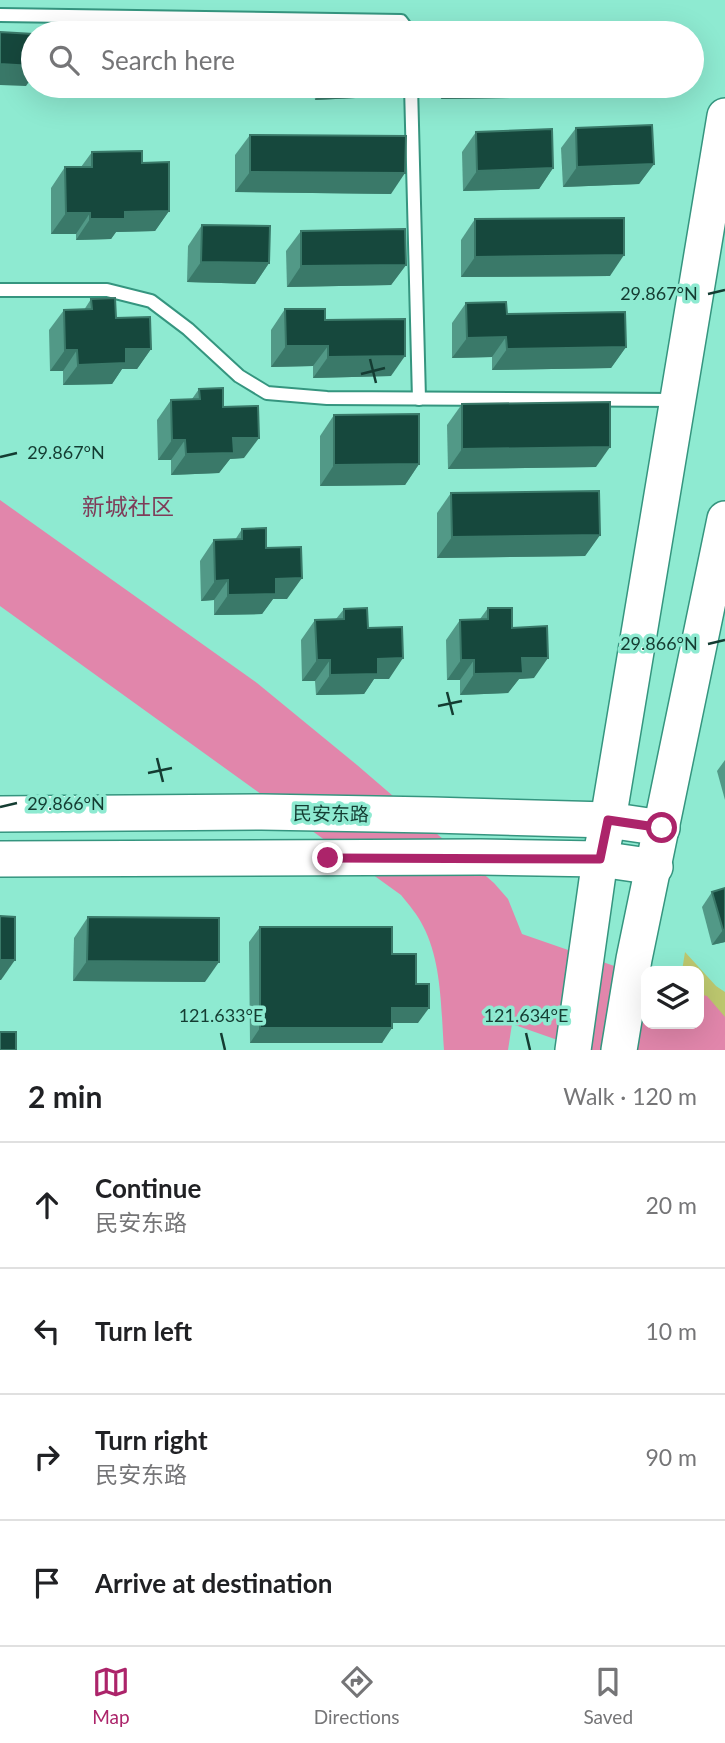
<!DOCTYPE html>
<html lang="en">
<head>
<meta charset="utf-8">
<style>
  :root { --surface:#fff; --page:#f6f6f6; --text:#202124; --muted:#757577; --line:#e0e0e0; --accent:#ac246a }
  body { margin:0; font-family:Lato,"Noto Sans SC",sans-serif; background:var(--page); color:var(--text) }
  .controls { position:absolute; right:21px; bottom:21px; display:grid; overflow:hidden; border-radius:14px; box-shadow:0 7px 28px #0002 }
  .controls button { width:63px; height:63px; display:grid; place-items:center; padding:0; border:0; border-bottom:2px solid var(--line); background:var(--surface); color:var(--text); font:35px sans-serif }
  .stop { position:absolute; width:21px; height:21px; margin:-16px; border:5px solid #ac246a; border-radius:50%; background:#fff }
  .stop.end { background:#ac246a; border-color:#fff; box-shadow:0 2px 7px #0008 }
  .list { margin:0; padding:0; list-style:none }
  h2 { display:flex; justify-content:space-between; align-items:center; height:91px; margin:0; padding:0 28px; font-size:30px }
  h2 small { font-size:23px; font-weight:400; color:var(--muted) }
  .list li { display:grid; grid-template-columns:46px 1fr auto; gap:21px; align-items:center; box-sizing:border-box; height:126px; padding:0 28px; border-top:2px solid var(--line) }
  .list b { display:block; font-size:26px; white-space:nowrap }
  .list p { margin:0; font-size:23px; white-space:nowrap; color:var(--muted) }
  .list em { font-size:23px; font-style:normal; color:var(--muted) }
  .icon { flex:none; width:38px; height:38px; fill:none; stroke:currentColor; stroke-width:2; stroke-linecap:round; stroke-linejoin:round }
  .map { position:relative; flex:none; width:725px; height:1050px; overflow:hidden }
  .search { position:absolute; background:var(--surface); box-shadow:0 7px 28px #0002; left:21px; right:21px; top:21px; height:77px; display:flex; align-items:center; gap:18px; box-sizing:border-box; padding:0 24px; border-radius:38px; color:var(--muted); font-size:26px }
  .sheet { height:595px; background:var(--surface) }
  nav { display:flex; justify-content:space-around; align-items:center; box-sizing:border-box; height:98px; border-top:2px solid var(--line); background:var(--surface); font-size:19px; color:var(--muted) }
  nav a { display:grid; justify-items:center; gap:4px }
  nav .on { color:var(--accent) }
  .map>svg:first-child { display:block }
</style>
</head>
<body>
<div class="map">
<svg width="725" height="1050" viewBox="0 0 725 1050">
  <rect width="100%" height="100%" fill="#8eead1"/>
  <!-- green -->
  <path fill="#bdc86f" d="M685 952 716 986 725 992V1050H667L699 1024V971H682Z"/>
  <!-- water -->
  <path fill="#e186ab" d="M0 500 257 683 357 765 494 883 508 899 522 934 646 977V1024H699V994L707 996 725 1017V1050H586L512 1024 508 1050H444C441 1010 442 962 423 926 418 915 409 905 401 895L0 606Z"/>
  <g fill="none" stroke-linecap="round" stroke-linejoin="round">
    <defs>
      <g id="lane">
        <path d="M0 15 401 21 410 33"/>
        <path d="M411 86 419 399"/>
        <path d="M0 290H107L151 301 188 329 239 376 267 393 327 398 676 400"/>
      </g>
      <g id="secondary">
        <path d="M0 814 262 812 432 815 608 820 662 828"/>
        <path d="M0 859 480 857 600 859 655 867"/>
        <path d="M573 1050 600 859 608 820 725 116"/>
        <path d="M619 1050 634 959 725 519"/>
      </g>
    </defs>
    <!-- lane casing -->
    <use href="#lane" stroke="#35957f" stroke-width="16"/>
    <!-- secondary casing -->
    <use href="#secondary" stroke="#35957f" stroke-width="38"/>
    <!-- lane -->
    <use href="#lane" stroke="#fff" stroke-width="12"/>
    <!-- secondary -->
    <use href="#secondary" stroke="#fff" stroke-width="35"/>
  </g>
  <!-- wall -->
  <g fill="#529987">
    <path d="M237 86H403L396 96 315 100 314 86 237 89Z"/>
    <path d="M440 86H647L640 96 441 99Z"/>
    <path d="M576 128 654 164 639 184 563 187 561 148Z"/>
    <path d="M476 132 553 168 539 189 463 191 462 152Z"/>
    <path d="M250 135 391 194 235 192V155Z"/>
    <path d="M92 152 169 211 155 231 116 232 111 239 76 240V234H51V188L65 167H81Z"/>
    <path d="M475 219 610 276 461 277V240Z"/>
    <path d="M202 225 269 263 255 284 187 282 188 246Z"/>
    <path d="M301 231 406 265 391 285 287 287 286 251Z"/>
    <path d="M91 299 116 318 151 349 137 369H122L112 384 63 385V371H50L49 330 64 310H84Z"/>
    <path d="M466 303 507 314 626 347 611 368 492 370V357L452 358V323Z"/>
    <path d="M285 309 325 320 391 376 313 378V366L271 367V330Z"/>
    <path d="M199 389 223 407 244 458 230 459 219 473 171 475V460H158L157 420 171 400 192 399Z"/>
    <path d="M462 404 596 467 448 469 447 425Z"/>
    <path d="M334 415 419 464 405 485 320 486V436Z"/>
    <path d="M451 493 600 535 585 556 437 558V513Z"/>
    <path d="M242 529 266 548 287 599H273L262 614 214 615V600L201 601 200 561 214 540H235Z"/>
    <path d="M488 608 512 628 534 678 519 679 508 693 460 695V680H447L446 640 460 620 480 619Z"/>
    <path d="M344 609 368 628 389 679H374L364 694 316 695 315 681H302L301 640 315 620 336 619Z"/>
    <path d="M725 760V800L717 771Z"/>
    <path d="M725 888V942L712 945 702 907 712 892Z"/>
    <path d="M88 917 205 982 73 981 74 938Z"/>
    <path d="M260 927 392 954 418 1023H392L382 1043H250L249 942Z"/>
  </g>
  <!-- shaded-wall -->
  <g fill="#3a7969">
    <path d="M0 64 33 66V76L26 86 0 85Z"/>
    <path d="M73 86H197L192 93 70 90Z"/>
    <path d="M240 86H315L237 89Z"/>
    <path d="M325 86H403L396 96 315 100Z"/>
    <path d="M450 86H647L640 96 441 99Z"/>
    <path d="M654 164 639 184 563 187 577 167Z"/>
    <path d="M553 168 539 189 463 191 477 171Z"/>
    <path d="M250 172 405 173 391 194 235 192Z"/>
    <path d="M169 211 155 231 116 232 111 239 76 240 90 219 125 212Z"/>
    <path d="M66 213H90L76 234H51Z"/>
    <path d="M624 255 610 276 461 277 475 257Z"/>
    <path d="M201 262 269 263 255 284 187 282Z"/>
    <path d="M406 265 391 285 287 287 301 266Z"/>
    <path d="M506 337 492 357 452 358 467 338Z"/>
    <path d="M286 346H328L313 366 271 367Z"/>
    <path d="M626 347 611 368 492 370 507 349Z"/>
    <path d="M126 349H151L137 369H122L112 384 63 385 78 365Z"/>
    <path d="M65 350H77L63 371H50Z"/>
    <path d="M405 356 391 376 313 378 328 357Z"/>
    <path d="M233 438H259L244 458 230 459 219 473 171 475 186 454Z"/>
    <path d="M172 440H185L171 460H158Z"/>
    <path d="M610 447 596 467 448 469 462 449Z"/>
    <path d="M419 464 405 485 320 486 334 465Z"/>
    <path d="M600 535 585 556 437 558 452 537Z"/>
    <path d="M302 578 287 599H273L262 614 214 615 228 595 276 579Z"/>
    <path d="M228 580 214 600 201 601 215 581Z"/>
    <path d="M403 658 389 679H374L364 694 316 695 330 675 378 659Z"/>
    <path d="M522 658H548L534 678 519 679 508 693 460 695 474 674Z"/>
    <path d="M317 660H330L315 681H302Z"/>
    <path d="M461 660H474L460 680H447Z"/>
    <path d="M723 930H725V942L712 945Z"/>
    <path d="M0 960H15L1 980H0Z"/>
    <path d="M87 961 219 962 205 982 73 981Z"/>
    <path d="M392 1008H429L418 1023H381Z"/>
    <path d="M260 1028H392L382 1043H250Z"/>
  </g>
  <!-- building -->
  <g fill="#16483d" stroke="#3a7969" stroke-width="2">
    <path d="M654 29V33H454Z"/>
    <path d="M0 32 33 34V66L0 64Z"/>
    <path d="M85 32 142 33H85Z"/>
    <path d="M652 125 654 164 577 167 576 128Z"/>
    <path d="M552 129 553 168 477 171 476 132Z"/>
    <path d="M250 135 406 136 405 173 250 172Z"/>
    <path d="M142 151V163L169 162V211L125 212V219H90V213H66L65 167H92V152Z"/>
    <path d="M624 218V255L475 257V219Z"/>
    <path d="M202 225 270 226 269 263 201 262Z"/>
    <path d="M405 229 406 265 301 266V231Z"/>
    <path d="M115 298 116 318 150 317 151 349H126V363L78 365 77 350H65L64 310 92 309 91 299Z"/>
    <path d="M506 302 507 314 625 312 626 347 507 349 506 337 467 338 466 303Z"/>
    <path d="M285 309H325V320L405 319V356L328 357V346H286Z"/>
    <path d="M223 388V407L258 406 259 438H233L234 453 186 454 185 440H172L171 400 200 399 199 389Z"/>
    <path d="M610 402V447L462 449V404Z"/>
    <path d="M419 414V464L334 465V415Z"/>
    <path d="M599 491 600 535 452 537 451 493Z"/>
    <path d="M266 528V548L301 547 302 578 276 579V594L228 595V580L215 581 214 540 242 539V529Z"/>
    <path d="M367 608 368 628 402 627 403 658 378 659V674L330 675V660H317L315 620 344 619V609Z"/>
    <path d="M488 608H512V628L547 626 548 658H522L523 673 474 674V660H461L460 620 488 619Z"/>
    <path d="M725 888V930H723L712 892Z"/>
    <path d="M0 916 15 917V960H0Z"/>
    <path d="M88 917 219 918V962L87 961Z"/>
    <path d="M260 927H392V954H416V984H429V1008H392V1028H260Z"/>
    <rect x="0" y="1032" width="16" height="18"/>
  </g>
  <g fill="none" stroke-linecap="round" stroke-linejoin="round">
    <!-- route -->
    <path stroke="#ac246a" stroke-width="9" d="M328 858 600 859 608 820 662 828"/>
  </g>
  <!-- ticks -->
  <path fill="none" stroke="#143c32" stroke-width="2.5" d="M708 294 725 290M370 359 376 383M361 374 385 368M0 457 17 453M708 644 725 640M447 692 453 715M438 706 462 701M157 758 163 782M148 773 172 768M0 807 17 803M221 1033 225 1050M526 1033 530 1050"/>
  <g text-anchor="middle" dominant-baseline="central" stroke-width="7" stroke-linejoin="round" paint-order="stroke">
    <!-- street labels -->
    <g font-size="19" fill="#143c32" stroke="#8eead1">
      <text transform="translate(331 813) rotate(1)">民安东路</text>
    </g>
    <!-- quarter labels -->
    <g font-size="23" fill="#7f3c59" stroke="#8eead1">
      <text x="128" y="506">新城社区</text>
    </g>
  </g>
  <g font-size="18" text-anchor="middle" fill="#143c32" stroke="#8eead1" stroke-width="7" stroke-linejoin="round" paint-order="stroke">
    <text x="659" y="300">29.867°N</text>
    <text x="66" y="459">29.867°N</text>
    <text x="659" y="650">29.866°N</text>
    <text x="66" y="810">29.866°N</text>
    <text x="221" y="1022">121.633°E</text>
    <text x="526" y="1022">121.634°E</text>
  </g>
</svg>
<div class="controls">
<button><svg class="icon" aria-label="layers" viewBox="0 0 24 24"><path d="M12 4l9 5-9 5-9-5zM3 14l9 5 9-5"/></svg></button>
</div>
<div class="stop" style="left:662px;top:828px"></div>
<div class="stop end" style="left:328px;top:858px"></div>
<div class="search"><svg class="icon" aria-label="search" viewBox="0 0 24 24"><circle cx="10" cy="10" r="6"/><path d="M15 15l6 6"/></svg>Search here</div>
</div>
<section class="sheet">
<h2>2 min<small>Walk · 120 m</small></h2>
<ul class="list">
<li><svg class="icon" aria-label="ahead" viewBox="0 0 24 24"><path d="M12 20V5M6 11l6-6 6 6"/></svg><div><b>Continue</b><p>民安东路</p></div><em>20 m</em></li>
<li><svg class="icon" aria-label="left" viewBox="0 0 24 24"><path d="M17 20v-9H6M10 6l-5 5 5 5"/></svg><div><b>Turn left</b></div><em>10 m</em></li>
<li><svg class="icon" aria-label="right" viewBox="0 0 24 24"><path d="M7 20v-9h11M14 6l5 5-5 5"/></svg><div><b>Turn right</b><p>民安东路</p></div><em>90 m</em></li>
<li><svg class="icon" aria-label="arrive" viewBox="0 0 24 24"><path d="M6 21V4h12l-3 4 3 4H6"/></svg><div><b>Arrive at destination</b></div></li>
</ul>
</section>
<nav>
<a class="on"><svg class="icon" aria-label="map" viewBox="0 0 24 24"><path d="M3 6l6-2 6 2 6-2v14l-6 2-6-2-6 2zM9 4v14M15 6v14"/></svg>Map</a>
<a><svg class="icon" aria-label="directions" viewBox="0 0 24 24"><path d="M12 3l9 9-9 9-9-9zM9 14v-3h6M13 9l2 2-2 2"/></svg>Directions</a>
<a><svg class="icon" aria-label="saved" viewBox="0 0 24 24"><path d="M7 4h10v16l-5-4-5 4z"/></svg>Saved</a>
</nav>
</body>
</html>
